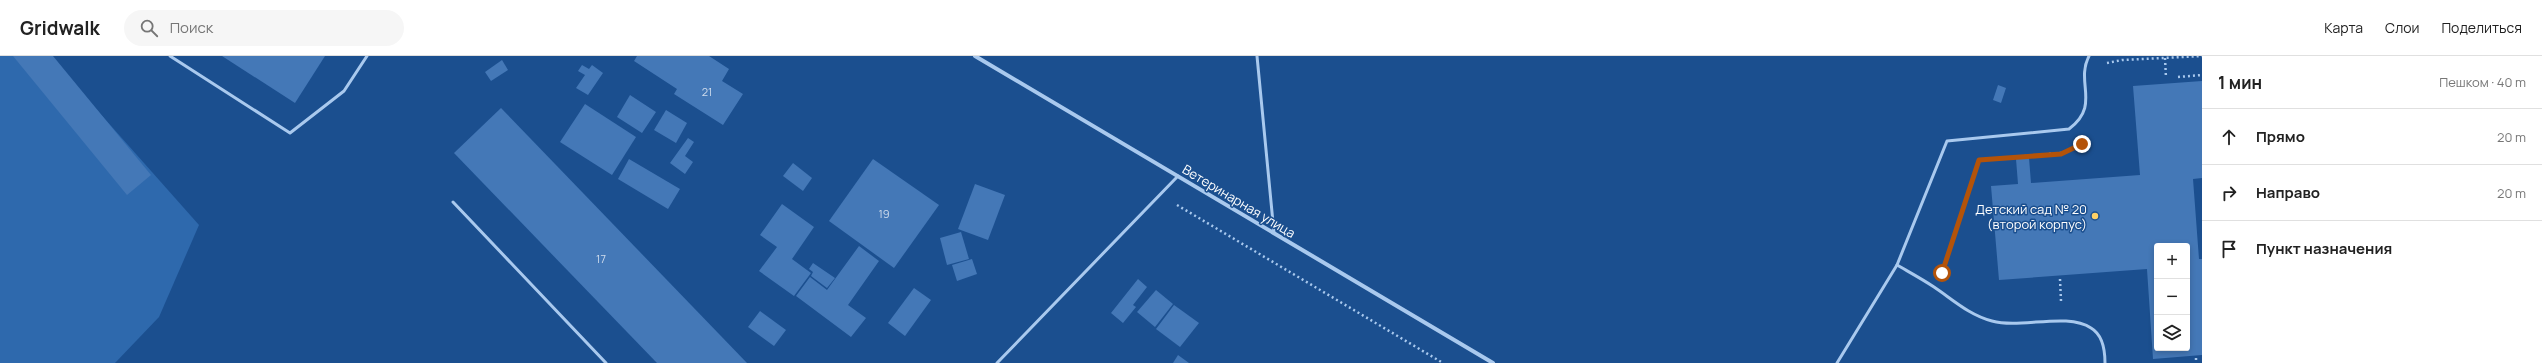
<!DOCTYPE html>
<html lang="ru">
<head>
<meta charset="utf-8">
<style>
  :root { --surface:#fff; --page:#f6f6f6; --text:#222; --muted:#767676; --line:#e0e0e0 }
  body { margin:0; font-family:Manrope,sans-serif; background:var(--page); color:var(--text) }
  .controls { position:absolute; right:12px; bottom:12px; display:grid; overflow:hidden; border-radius:4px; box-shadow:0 2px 6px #0003 }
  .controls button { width:36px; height:36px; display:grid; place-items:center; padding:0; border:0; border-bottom:1px solid var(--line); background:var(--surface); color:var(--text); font:20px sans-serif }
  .stop { position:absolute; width:12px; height:12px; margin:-9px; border:3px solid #b45309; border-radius:50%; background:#fff }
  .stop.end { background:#b45309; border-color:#fff; box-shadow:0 1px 4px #0008 }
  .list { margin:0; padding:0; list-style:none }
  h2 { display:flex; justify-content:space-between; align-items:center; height:52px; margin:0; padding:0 16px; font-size:17px }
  h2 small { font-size:13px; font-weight:400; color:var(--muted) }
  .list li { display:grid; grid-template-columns:26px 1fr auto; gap:12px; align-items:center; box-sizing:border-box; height:56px; padding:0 16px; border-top:1px solid var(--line) }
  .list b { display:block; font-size:15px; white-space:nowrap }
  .list em { font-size:13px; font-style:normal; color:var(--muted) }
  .icon { flex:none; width:22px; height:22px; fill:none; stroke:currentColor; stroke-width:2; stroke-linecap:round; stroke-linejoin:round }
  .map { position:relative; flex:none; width:2202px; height:307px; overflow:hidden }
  header { display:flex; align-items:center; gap:24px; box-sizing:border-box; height:56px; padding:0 20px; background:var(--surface); border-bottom:1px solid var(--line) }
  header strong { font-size:19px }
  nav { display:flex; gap:22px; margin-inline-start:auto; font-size:14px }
  .search { width:280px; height:36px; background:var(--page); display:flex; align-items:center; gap:10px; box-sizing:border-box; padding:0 14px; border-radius:22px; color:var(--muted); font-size:15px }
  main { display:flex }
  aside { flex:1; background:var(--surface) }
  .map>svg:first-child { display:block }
</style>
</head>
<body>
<header>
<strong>Gridwalk</strong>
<div class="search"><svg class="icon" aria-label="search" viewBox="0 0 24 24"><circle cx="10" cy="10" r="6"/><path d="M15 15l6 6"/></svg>Поиск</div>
<nav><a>Карта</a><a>Слои</a><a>Поделиться</a></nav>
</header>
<main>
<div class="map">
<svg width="2202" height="307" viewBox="0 0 2202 307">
  <rect width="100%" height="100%" fill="#1b4f8f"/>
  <!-- green -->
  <path fill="#2e69ad" d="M0 0H49L199 169 159 261 115 307H0Z"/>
  <!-- building -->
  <g fill="#4478b7" fill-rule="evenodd">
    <path d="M13 0H53L151 119 127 139Z"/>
    <path d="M222 0H325L295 47Z"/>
    <path d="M637 0H709L729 13 722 25 743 38 723 69 674 38 677 33 634 5Z"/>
    <path d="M502 4 508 14 491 25 485 16Z"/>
    <path d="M582 9 589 13 592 9 603 17 588 39 576 32 585 19 578 15Z"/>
    <path d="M2202 25V122L2193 123 2199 203H2202V299L2153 303 2147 213 1999 224 1991 130 2018 128 2016 103 2029 102 2031 127 2140 119 2133 30ZM2157 190H2187V292H2157Z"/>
    <path d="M1998 29 2006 32 2001 47 1993 44Z"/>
    <path d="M630 39 656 56 642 77 617 61Z"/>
    <path d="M585 48 636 81 612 119 560 86Z"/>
    <path d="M501 52 747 307H657L454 97Z"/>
    <path d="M666 54 687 67 676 87 654 74Z"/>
    <path d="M688 82 694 86 685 100 693 106 685 118 670 107Z"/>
    <path d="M629 103 680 133 668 153 618 123Z"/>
    <path d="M873 103 939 149 894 212 829 165Z"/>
    <path d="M793 107 812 122 803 135 783 120Z"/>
    <path d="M975 128 1005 139 988 184 958 173Z"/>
    <path d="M782 148 814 171 792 203 811 217 794 240 759 215 777 191 760 179Z"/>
    <path d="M961 176 969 203 947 209 940 182Z"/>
    <path d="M859 190 879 205 848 249 866 262 851 281 796 240 810 221 827 234Z"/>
    <path d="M972 203 977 218 957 225 952 209Z"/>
    <path d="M813 207 835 222 827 232 811 220 813 216 809 213Z"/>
    <path d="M1138 223 1147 231 1133 249 1136 251 1123 267 1111 257Z"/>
    <path d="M914 232 931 244 905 280 888 267Z"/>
    <path d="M1156 234 1173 248 1155 271 1137 256Z"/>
    <path d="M1174 249 1199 267 1180 291 1156 273Z"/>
    <path d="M760 255 786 274 774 290 748 271Z"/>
    <path d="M1178 299 1189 307H1173Z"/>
  </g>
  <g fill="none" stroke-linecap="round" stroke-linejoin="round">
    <!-- path -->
    <g stroke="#a9c9ee" stroke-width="2.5" stroke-dasharray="2 3" stroke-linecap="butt">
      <path d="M2165 2 2166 22"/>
      <path d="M2107 7 2122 4 2202 0"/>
      <path d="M2178 21 2202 19"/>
      <path d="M1177 149 1443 307"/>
      <path d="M1943 213 1979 104 2061 97 2076 92"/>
      <path d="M2060 223 2061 245"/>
      <path d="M2196 302V307"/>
    </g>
    <!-- service -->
    <g stroke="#a9c9ee" stroke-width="3">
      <path d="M170 0 290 77 344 35 367 0"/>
      <path d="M1257 0 1274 177"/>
      <path d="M453 146 606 307"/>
      <path d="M1897 209C1909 216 1922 223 1934 231 1952 243 1969 259 1992 265 2021 273 2067 256 2091 272 2103 279 2105 294 2105 307"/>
      <path d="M997 307 1178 120"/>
      <path d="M1837 307 1897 209 1947 85 2069 73C2101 49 2075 27 2089 0"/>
    </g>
    <!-- minor -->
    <path stroke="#a9c9ee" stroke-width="4" d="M975 0 1493 307"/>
  </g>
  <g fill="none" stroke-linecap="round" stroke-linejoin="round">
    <!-- route -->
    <path stroke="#b45309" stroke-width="5" d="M1942 217 1979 104 2061 98 2082 88"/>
  </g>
  <!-- markers -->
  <circle fill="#ffd166" stroke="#1b4f8f" stroke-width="1.5" cx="2095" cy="160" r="4"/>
  <g text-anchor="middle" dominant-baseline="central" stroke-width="3" stroke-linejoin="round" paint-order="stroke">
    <!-- number labels -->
    <g font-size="11" fill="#d0dded">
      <text x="707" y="35">21</text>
      <text x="884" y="157">19</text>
      <text x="601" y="202">17</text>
    </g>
    <!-- street labels -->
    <g font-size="13" fill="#fff" stroke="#1b4f8f">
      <text transform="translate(1239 145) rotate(31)">Ветеринарная улица</text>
    </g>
    <!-- poi labels -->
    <g font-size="13" fill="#fff" stroke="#1b4f8f" text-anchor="end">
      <text x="2087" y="153">Детский сад № 20<tspan x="2087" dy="15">(второй корпус)</tspan></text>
    </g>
  </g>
</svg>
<div class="controls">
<button>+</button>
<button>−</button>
<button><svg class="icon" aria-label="layers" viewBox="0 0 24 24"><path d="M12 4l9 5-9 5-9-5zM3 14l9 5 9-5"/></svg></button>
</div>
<div class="stop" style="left:1942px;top:217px"></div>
<div class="stop end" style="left:2082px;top:88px"></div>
</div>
<aside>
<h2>1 мин<small>Пешком · 40 m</small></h2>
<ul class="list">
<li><svg class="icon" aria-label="ahead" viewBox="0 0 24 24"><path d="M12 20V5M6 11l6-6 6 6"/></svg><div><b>Прямо</b></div><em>20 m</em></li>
<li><svg class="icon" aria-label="right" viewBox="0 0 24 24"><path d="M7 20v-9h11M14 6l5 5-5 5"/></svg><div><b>Направо</b></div><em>20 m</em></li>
<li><svg class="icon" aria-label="arrive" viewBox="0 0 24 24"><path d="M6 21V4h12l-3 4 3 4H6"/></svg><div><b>Пункт назначения</b></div></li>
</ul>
</aside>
</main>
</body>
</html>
